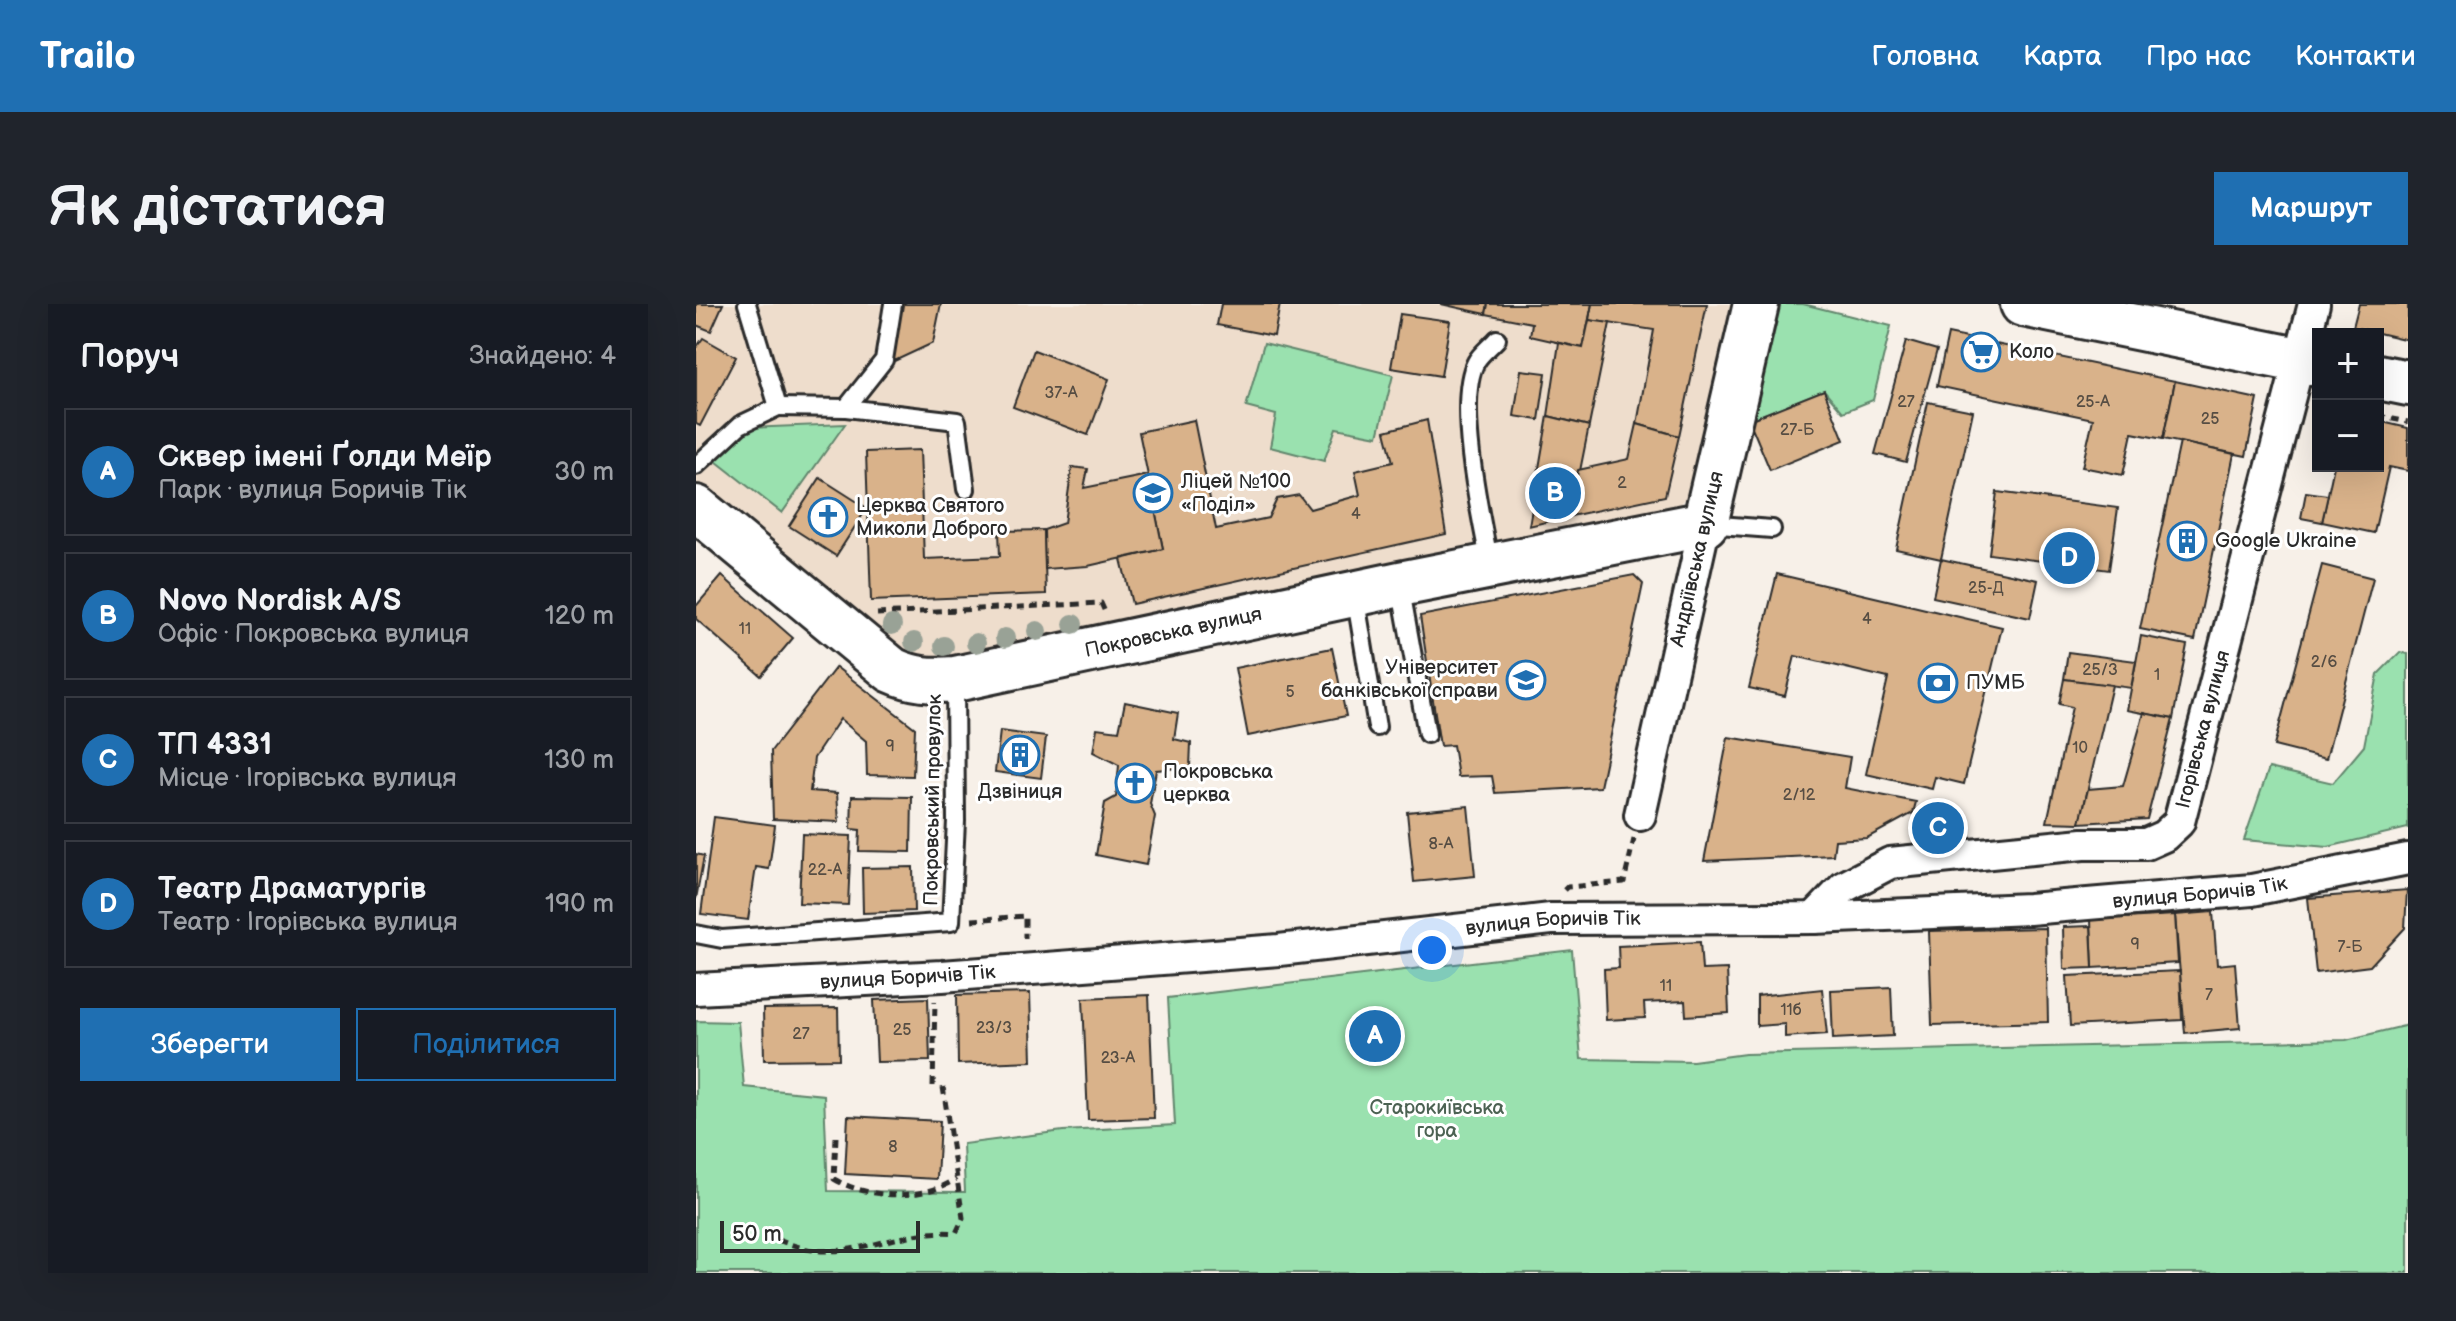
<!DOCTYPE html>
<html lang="uk">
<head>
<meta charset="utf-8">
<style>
  :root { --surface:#171b24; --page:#20242c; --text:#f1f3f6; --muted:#9ea1a6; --line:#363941; --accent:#1f6fb2 }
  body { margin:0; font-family:"Balsamiq Sans",sans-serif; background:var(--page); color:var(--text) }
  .controls { position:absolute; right:24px; top:24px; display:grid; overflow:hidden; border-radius:0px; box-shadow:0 8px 32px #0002 }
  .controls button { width:72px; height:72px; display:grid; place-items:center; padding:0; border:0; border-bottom:2px solid var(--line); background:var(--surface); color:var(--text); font:40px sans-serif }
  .scale { position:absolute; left:24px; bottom:20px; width:200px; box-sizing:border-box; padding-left:8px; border:4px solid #2b2b2b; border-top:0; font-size:22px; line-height:28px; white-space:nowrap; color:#2b2b2b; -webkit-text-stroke:6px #fff; paint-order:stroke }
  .you { position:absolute; left:736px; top:646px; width:28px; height:28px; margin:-20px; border:6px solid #fff; border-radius:50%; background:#1a73e8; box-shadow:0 0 0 12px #1a73e833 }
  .badge { display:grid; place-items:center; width:52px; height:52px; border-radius:50%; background:var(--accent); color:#fff; font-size:26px; font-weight:700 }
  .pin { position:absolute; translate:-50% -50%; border:4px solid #fff; box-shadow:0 2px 8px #0006 }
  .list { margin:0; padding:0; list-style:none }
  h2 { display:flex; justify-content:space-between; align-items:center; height:104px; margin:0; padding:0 32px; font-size:34px }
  h2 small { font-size:26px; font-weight:400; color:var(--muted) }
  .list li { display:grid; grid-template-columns:52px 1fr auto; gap:24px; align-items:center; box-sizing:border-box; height:128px; margin:0 16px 16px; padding:0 16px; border:2px solid var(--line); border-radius:0px }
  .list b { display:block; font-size:30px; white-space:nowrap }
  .list p { margin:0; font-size:26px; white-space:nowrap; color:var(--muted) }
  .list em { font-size:26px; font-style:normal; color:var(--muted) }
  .actions { display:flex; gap:16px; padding:24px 32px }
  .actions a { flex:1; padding:18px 0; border:2px solid var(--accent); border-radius:0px; text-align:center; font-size:28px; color:var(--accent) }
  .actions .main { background:var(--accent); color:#fff }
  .map { position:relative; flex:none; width:1712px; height:969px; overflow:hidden; border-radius:0px }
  header { display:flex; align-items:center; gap:48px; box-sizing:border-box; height:112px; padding:0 40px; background:var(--accent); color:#fff }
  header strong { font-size:38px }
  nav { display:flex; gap:44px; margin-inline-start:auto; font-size:28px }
  .intro { display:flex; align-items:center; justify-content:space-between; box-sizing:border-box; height:192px; padding:0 48px }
  h1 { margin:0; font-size:56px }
  .button { padding:20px 36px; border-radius:0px; background:var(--accent); color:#fff; font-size:28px; font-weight:700 }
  main { display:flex; gap:48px; padding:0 48px }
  aside { flex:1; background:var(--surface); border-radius:0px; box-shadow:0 8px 32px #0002 }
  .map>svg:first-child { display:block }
</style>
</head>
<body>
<header>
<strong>Trailo</strong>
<nav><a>Головна</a><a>Карта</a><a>Про нас</a><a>Контакти</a></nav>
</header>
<div class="intro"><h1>Як дістатися</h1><a class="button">Маршрут</a></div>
<main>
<aside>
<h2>Поруч<small>Знайдено: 4</small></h2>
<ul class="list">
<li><span class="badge">A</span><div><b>Сквер імені Ґолди Меїр</b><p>Парк · вулиця Боричів Тік</p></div><em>30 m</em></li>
<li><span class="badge">B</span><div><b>Novo Nordisk A/S</b><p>Офіс · Покровська вулиця</p></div><em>120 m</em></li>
<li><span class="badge">C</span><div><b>ТП 4331</b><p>Місце · Ігорівська вулиця</p></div><em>130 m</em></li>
<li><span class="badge">D</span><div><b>Театр Драматургів</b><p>Театр · Ігорівська вулиця</p></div><em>190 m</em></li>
</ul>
<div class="actions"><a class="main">Зберегти</a><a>Поділитися</a></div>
</aside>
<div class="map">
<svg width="1712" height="969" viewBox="0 0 1712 969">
  <rect width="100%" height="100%" fill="#f7f0e8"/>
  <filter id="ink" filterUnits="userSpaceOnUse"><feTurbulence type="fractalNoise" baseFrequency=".0125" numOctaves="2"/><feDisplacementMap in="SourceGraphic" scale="16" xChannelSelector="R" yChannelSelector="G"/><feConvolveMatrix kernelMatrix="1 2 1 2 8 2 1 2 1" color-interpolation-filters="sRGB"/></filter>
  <g filter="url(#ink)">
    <!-- built -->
    <path fill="#edc" d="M0 0H1038L994 188 983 203 263 360 197 349 0 182Z"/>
    <!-- green -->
    <g fill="#9ae1af" stroke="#62866d" stroke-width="2">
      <path d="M1085 0H1107L1195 22 1177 96 1147 108 1128 86 1053 116 1079 6Z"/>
      <path d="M568 39 697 71 682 132 640 124 628 157 574 143 580 111 550 103Z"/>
      <path d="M149 120 86 209 16 154 54 124Z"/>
      <path d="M1704 348 1712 350V524L1632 543 1548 536 1573 464 1637 479 1668 442 1682 370Z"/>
      <path d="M876 646 885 755 997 757 1049 750 1650 736 1712 721V969H0V717L42 718 48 783 128 791 132 887 269 888 267 840 367 827 479 821 472 694Z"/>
    </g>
    <!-- building -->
    <g fill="#d9b28a" stroke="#2b2b2b" stroke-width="2">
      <path d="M0 0H27L15 27 0 21Z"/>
      <path d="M205 0H245L237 39 192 60Z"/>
      <path d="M525 0H584L578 32 521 21Z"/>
      <path d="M745 0H792L790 10Z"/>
      <path d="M792 0H896L887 44 834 32 836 19 790 10Z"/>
      <path d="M896 0H1011L983 132 941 120 958 26 893 16Z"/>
      <path d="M1663 0H1712V36L1657 23Z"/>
      <path d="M704 10 754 17 745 72 695 64Z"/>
      <path d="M893 16 914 19 893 122 852 112 863 39 887 44Z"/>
      <path d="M1252 30 1479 77 1467 135 1436 129 1427 171 1386 163 1397 115 1241 82Z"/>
      <path d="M7 34 40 53 4 122 0 120V44Z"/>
      <path d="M1210 37 1241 46 1210 158 1179 150Z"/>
      <path d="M338 46 413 75 392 131 317 103Z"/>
      <path d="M825 66 850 69 843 116 818 112Z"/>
      <path d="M1479 77 1562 95 1550 152 1467 135Z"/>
      <path d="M1128 86 1148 136 1074 166 1053 116Z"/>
      <path d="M1232 98 1277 107 1245 255 1200 245Z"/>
      <path d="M852 112 893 122 875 212 833 222Z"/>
      <path d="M498 116 520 225 572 214 581 195 603 191 614 205 664 191 659 167 697 158 689 127 731 116 750 230 436 300 425 255 467 245 443 128Z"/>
      <path d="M1682 117 1712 124V167L1693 163 1678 229 1626 218 1638 162H1682Z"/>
      <path d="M941 120 983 132 969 192 875 212 882 166 933 155Z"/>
      <path d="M1484 138 1538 150 1499 336 1444 325Z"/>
      <path d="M224 146 228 255 304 252 303 227 348 226 350 290 175 297 170 148Z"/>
      <path d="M376 163 392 165 388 184 452 171 467 245 392 262 349 265 348 226 368 219Z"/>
      <path d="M124 174 171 204 140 252 93 222Z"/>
      <path d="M1301 188 1422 204 1413 266 1293 250Z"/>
      <path d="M1610 188 1632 191 1626 218 1605 214Z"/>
      <path d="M1245 255 1342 276 1334 314 1237 293Z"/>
      <path d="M1626 261 1677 274 1630 455 1578 442Z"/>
      <path d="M1081 270 1306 323 1268 480 1239 473 1236 485 1170 470 1192 374 1099 352 1089 392 1053 384Z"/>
      <path d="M938 271 947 280 904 483 799 489 796 472 762 473 757 441 744 442 724 312Z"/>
      <path d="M26 272 97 334 65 372 0 315V302Z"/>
      <path d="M1445 332 1491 341 1477 415 1431 406Z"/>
      <path d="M636 344 650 412 552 432 539 364Z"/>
      <path d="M1372 348 1440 357 1435 384 1368 375Z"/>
      <path d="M140 363 219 424 217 472 171 471 170 437 144 415 118 454 114 487 141 489 143 518 77 515 75 447Z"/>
      <path d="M1368 375 1416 381 1384 519 1351 518 1376 403 1363 400Z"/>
      <path d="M429 398 482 409 478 435 495 439 494 463 460 466 454 500 459 512 450 561 400 551 409 499 420 493 423 461 397 448 401 424 423 427Z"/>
      <path d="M1448 409 1477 415 1451 515 1384 519 1392 485 1427 482Z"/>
      <path d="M304 427 350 433 345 474 299 468Z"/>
      <path d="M1032 433 1154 453 1149 484 1220 498 1217 509 1171 534 1139 536 1137 551 1008 557Z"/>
      <path d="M156 492 216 493 215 548 163 547 164 526 155 525Z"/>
      <path d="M772 502 779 572 718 578 711 508Z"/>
      <path d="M18 513 79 521 73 565 60 563 52 616 5 610Z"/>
      <path d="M1223 513 1261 515 1260 534 1222 532Z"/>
      <path d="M106 530 155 532 152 601 103 599Z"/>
      <path d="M0 550 8 552 0 595Z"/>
      <path d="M217 563 218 607 167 609 166 564Z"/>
      <path d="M1711 586 1709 624 1674 662 1620 669 1612 594Z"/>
      <path d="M1517 608 1521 661 1539 659 1544 724 1489 729 1479 611Z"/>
      <path d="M1479 611 1482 659 1397 664 1395 616Z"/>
      <path d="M1395 622 1397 664 1368 665 1367 623Z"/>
      <path d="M1350 624 1352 718 1236 721 1233 627Z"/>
      <path d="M1004 638 1006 666 1031 665 1033 709 990 712 989 697 948 699 949 714 910 716 908 665 923 664 922 642Z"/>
      <path d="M1484 667 1486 716 1374 722 1371 672Z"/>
      <path d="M1195 683 1197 732 1137 735 1135 686Z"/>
      <path d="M1126 685 1131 730 1089 733V720L1061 722V692Z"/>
      <path d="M334 689 336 757 262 760 261 691Z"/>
      <path d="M453 691 458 814 392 816 387 694Z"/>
      <path d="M232 694 234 757 181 758 178 696Z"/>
      <path d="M142 704 143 755 68 756 67 705Z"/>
      <path d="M152 812 244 817 241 875 149 870Z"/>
    </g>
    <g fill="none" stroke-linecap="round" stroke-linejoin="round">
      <defs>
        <g id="lane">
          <path d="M82 103 150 104 261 117 270 185"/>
          <path d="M150 104 188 56 197 0"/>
          <path d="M0 162 44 121 82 103 51 0"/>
          <path d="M1010 220 1076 225"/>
          <path d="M794 260C785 215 759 97 780 58 784 50 795 42 801 35"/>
          <path d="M704 281 731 430"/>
          <path d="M659 291 681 423"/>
          <path d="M0 630 26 635 255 618 260 517 259 376"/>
        </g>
        <g id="street">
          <path d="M944 511 1009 220"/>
          <path id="s1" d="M1118 614 1148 583 1194 559 1387 540H1450L1468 532 1483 518 1618 0"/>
          <path id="s2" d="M0 685 246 672 583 646 855 615 1118 614 1333 605 1556 586 1712 555"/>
        </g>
        <g id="secondary">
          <path d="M1327 0 1622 60"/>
          <path d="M1682 73 1712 79"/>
          <path id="s3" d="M0 204 196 366C218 376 235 377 259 375L704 280 1009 220 1060 0"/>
        </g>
      </defs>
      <!-- lane casing -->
      <use href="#lane" stroke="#2b2b2b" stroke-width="22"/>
      <!-- street casing -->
      <use href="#street" stroke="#2b2b2b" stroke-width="36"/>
      <!-- secondary casing -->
      <use href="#secondary" stroke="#2b2b2b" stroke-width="50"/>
      <!-- path -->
      <g stroke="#2b2b2b" stroke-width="5" stroke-dasharray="8 6" stroke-linecap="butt">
        <path d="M1682 112 1712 118"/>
        <path d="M181 310 405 299 409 308"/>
        <path d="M868 586 871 583 928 578 938 535"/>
        <path d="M276 616 329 612V634"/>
        <path d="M237 782 239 697"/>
        <path d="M140 833 138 875C172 895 226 897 260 875"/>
        <path d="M69 932C87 937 111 948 130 947 174 947 215 924 260 929L267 914 247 783"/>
      </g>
      <!-- lane -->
      <use href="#lane" stroke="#fff" stroke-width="16"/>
      <!-- street -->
      <use href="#street" stroke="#fff" stroke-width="30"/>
      <!-- secondary -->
      <use href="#secondary" stroke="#fff" stroke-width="44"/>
    </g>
    <!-- trees -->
    <g fill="#99a296">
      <circle cx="377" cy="320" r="10"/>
      <circle cx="196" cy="321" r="10"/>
      <circle cx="341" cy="327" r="10"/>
      <circle cx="309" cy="334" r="10"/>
      <circle cx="218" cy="338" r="10"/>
      <circle cx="280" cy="339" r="10"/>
      <circle cx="248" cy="342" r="10"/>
    </g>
  </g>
  <!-- icons -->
  <defs>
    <symbol id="supermarket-ring" viewBox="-11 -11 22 22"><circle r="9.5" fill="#fff" stroke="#1f6fb2" stroke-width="1.5"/><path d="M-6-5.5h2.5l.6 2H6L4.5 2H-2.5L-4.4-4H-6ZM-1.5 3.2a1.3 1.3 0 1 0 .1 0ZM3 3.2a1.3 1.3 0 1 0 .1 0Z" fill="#1f6fb2"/></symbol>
    <symbol id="school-ring" viewBox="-11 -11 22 22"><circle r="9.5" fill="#fff" stroke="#1f6fb2" stroke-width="1.5"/><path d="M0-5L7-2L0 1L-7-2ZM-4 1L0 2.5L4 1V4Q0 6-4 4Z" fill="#1f6fb2"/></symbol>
    <symbol id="church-ring" viewBox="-11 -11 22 22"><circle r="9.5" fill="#fff" stroke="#1f6fb2" stroke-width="1.5"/><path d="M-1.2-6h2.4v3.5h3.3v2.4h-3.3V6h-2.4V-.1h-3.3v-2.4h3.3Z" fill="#1f6fb2"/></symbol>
    <symbol id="building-ring" viewBox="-11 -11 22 22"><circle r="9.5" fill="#fff" stroke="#1f6fb2" stroke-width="1.5"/><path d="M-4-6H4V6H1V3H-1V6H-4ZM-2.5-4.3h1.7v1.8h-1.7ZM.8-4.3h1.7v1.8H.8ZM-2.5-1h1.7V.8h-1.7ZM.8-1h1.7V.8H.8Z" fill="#1f6fb2"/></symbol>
    <symbol id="university-ring" viewBox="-11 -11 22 22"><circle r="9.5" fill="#fff" stroke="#1f6fb2" stroke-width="1.5"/><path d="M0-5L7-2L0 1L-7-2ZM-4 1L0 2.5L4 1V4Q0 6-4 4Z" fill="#1f6fb2"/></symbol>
    <symbol id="bank-ring" viewBox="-11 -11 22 22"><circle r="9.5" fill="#fff" stroke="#1f6fb2" stroke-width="1.5"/><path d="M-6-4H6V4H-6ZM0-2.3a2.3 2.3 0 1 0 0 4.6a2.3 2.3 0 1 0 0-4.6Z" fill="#1f6fb2"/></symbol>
  </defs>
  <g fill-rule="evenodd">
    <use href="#supermarket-ring" x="1263" y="26" width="44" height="44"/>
    <use href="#school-ring" x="435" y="167" width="44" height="44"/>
    <use href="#church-ring" x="110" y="191" width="44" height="44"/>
    <use href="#building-ring" x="1469" y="215" width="44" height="44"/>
    <use href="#university-ring" x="808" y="354" width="44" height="44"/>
    <use href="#bank-ring" x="1220" y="357" width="44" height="44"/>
    <use href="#building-ring" x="302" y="429" width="44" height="44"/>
    <use href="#church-ring" x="417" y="457" width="44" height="44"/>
  </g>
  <g text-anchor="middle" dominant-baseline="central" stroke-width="6" stroke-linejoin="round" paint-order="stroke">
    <!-- number labels -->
    <g font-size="16" fill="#564d43">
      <text x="365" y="89">37-А</text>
      <text x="1210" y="98">27</text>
      <text x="1397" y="98">25-А</text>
      <text x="1514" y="115">25</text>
      <text x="1101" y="126">27-Б</text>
      <text x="926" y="179">2</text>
      <text x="660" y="210">4</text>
      <text x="1290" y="284">25-Д</text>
      <text x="1171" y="315">4</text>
      <text x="49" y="325">11</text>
      <text x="1628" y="358">2/6</text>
      <text x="1404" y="366">25/3</text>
      <text x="1461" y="371">1</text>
      <text x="594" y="388">5</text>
      <text x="194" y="442">9</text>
      <text x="1384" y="444">10</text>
      <text x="1103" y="491">2/12</text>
      <text x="745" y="540">8-А</text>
      <text x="129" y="566">22-А</text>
      <text x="1439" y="640">9</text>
      <text x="1654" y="643">7-Б</text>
      <text x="970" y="682">11</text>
      <text x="1513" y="691">7</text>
      <text x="1095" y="706">11б</text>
      <text x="298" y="724">23/3</text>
      <text x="206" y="726">25</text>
      <text x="105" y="730">27</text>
      <text x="422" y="754">23-А</text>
      <text x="197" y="843">8</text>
    </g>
    <!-- poi labels -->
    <g font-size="20" fill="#2b2b2b" stroke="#fff" text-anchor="start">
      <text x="1313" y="48">Коло</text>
      <text x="485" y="178">Ліцей №100<tspan x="485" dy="23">«Поділ»</tspan></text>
      <text x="160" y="202">Церква Святого<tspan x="160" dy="23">Миколи Доброго</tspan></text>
      <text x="1519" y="237">Google Ukraine</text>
      <text x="802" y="364" text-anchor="end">Університет<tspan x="802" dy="23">банківської справи</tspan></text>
      <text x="1270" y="379">ПУМБ</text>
      <text x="467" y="468">Покровська<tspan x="467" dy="23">церква</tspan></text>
      <text x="324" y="488" text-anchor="middle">Дзвіниця</text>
    </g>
    <!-- street labels -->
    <g font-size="20" fill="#2b2b2b" stroke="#fff">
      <text transform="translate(1001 255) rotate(-77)">Андріївська вулиця</text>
      <text stroke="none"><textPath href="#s3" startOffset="542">Покровська вулиця</textPath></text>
      <text stroke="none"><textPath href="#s1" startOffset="488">Ігорівська вулиця</textPath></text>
      <text transform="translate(237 496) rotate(-89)">Покровський провулок</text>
      <text stroke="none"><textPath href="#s2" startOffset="1508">вулиця Боричів Тік</textPath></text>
      <text stroke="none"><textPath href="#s2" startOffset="860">вулиця Боричів Тік</textPath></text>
      <text stroke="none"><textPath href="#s2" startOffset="212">вулиця Боричів Тік</textPath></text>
    </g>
    <!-- park labels -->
    <g font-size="20" fill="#4c6253" stroke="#fff">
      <text x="741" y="804">Старокиївська<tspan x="741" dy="23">гора</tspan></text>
    </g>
  </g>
</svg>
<div class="controls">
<button>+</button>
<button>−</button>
</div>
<div class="scale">50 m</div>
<div class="you"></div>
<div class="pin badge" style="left:679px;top:732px">A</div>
<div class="pin badge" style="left:859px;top:189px">B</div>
<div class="pin badge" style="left:1242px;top:524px">C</div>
<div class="pin badge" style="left:1373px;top:254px">D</div>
</div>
</main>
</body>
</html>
